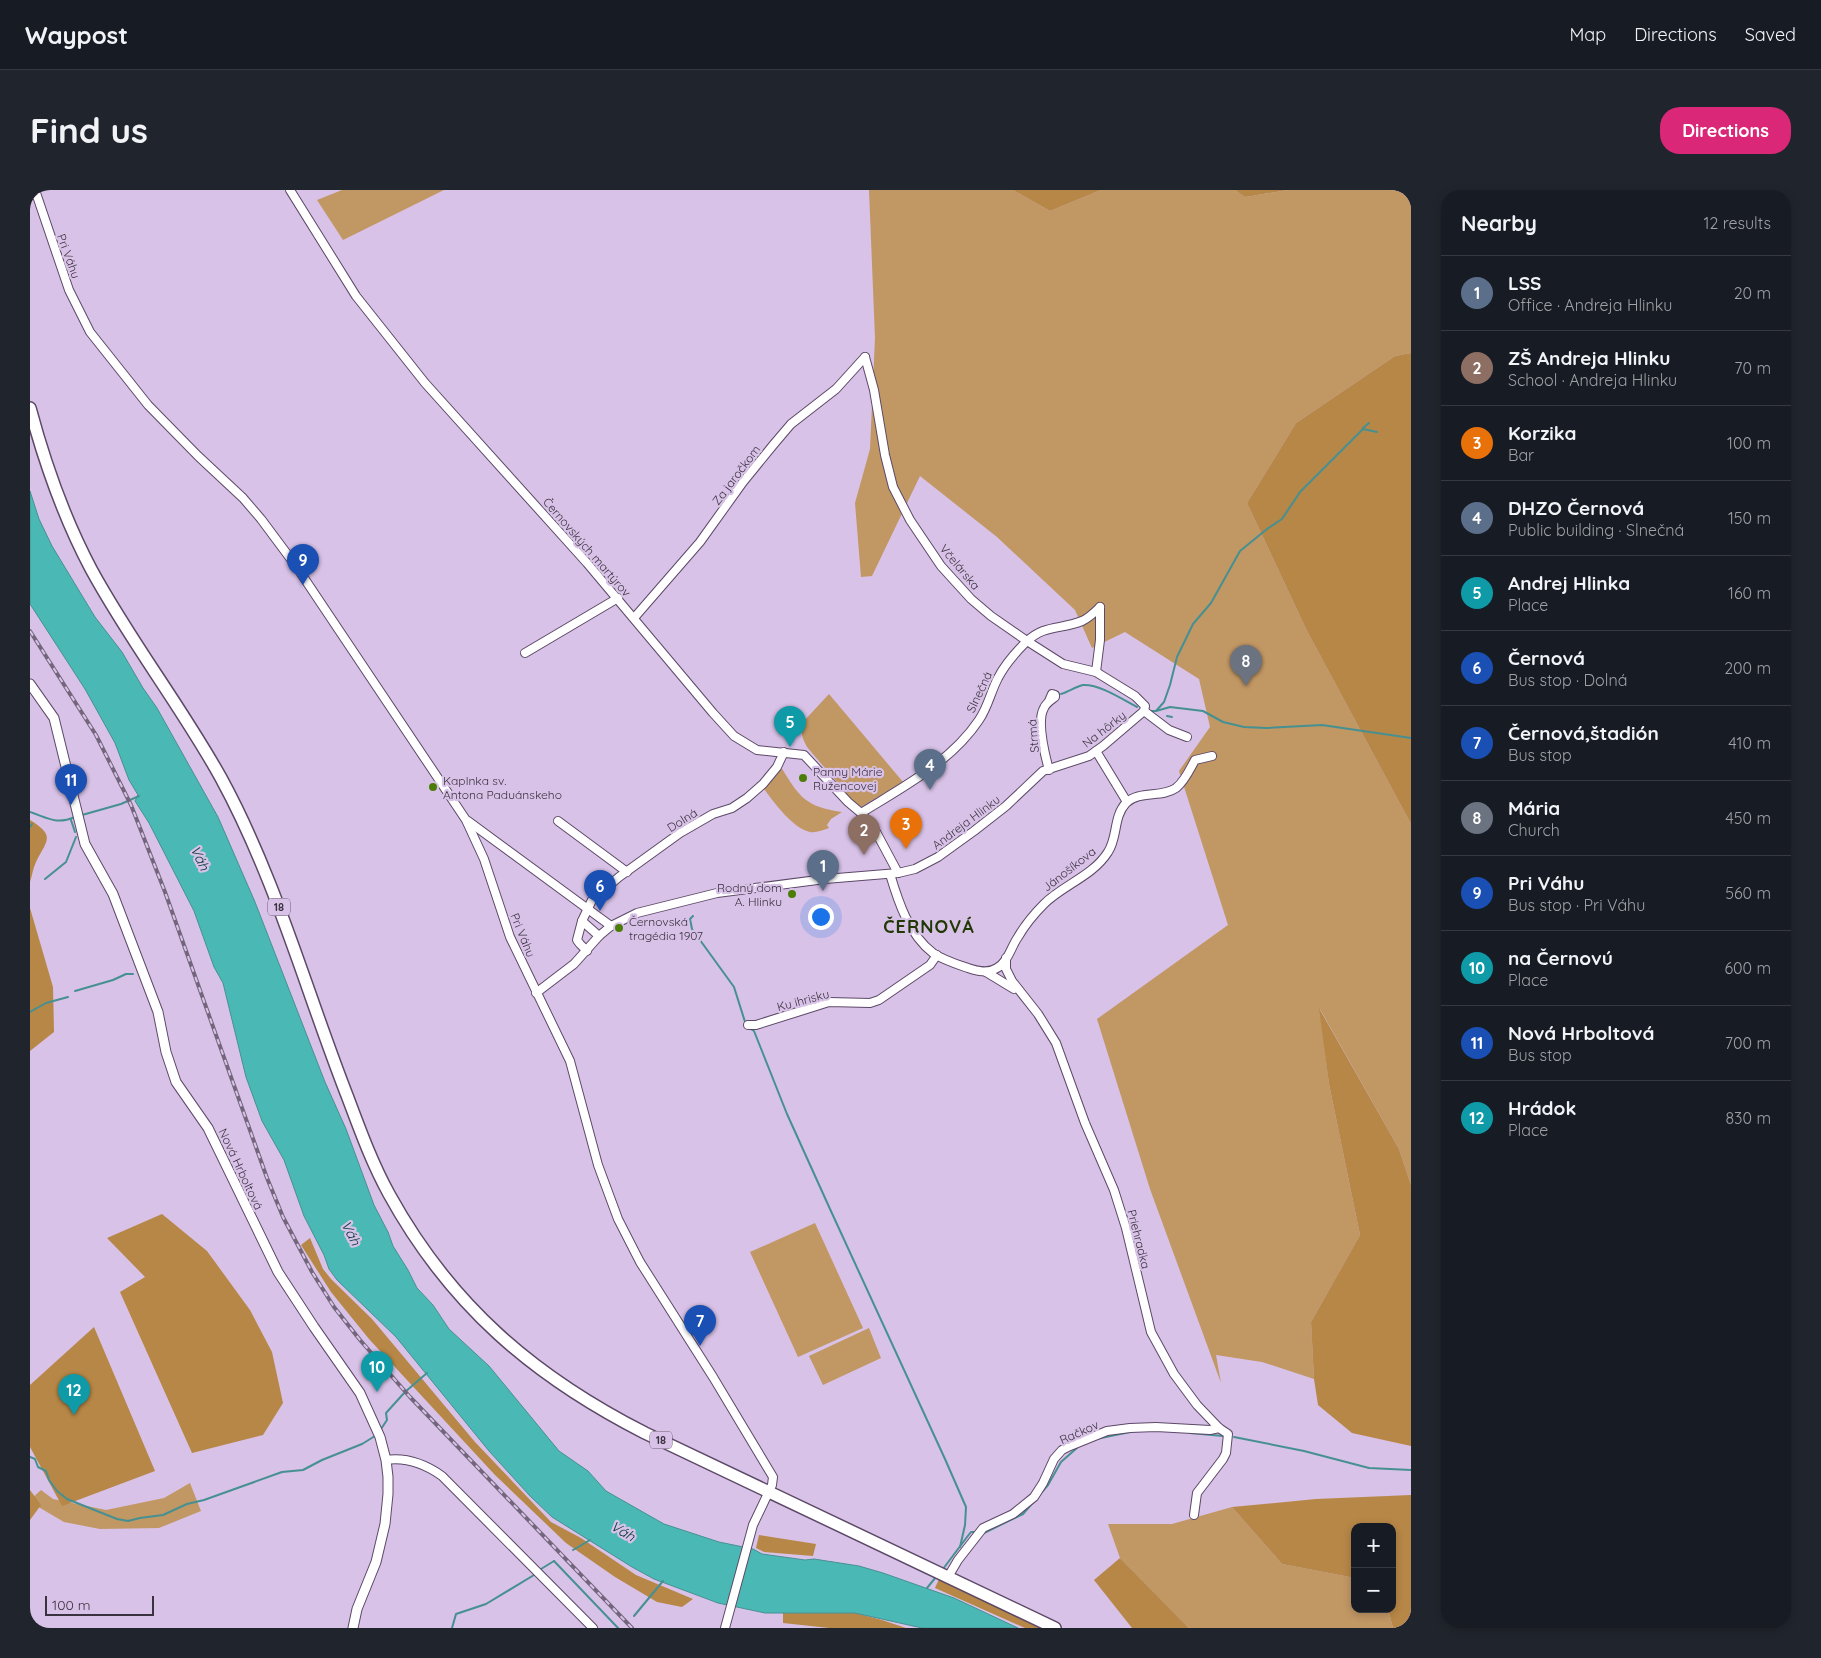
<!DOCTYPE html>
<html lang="en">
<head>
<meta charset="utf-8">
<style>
  :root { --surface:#171b24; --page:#20242c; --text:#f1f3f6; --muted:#9ea1a6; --line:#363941; --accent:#db2777 }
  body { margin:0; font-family:Quicksand,sans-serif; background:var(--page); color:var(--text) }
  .controls { position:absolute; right:15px; bottom:15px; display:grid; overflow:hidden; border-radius:10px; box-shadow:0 2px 8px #0003 }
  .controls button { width:45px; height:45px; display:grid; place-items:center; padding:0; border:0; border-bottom:1px solid var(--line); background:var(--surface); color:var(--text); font:25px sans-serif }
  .scale { position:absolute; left:15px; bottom:12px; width:109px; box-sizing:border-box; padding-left:5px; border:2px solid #3b3240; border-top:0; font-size:14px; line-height:18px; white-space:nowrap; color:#3b3240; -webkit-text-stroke:4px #d8c2e7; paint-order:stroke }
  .you { position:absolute; left:790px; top:726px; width:18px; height:18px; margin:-12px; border:4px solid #fff; border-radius:50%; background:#1a73e8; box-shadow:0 0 0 8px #1a73e833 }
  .badge { display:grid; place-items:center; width:32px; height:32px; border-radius:50%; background:var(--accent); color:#fff; font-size:16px; font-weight:700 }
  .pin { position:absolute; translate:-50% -41px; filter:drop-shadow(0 1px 2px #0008) }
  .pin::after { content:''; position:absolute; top:26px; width:18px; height:15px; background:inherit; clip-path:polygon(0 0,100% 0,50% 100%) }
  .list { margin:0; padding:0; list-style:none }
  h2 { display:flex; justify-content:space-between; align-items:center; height:65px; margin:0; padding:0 20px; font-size:21px }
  h2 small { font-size:16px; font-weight:400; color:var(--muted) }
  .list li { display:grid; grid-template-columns:32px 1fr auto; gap:15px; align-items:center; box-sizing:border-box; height:75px; padding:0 20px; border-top:1px solid var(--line) }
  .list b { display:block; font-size:19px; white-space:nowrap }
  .list p { margin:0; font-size:16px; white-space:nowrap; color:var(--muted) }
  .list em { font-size:16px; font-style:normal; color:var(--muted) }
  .map { position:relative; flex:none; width:1381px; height:1438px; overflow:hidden; border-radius:20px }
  header { display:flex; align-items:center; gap:30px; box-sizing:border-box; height:70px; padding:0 25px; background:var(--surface); border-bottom:1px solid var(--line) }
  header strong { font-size:24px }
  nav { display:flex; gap:28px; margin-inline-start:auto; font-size:18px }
  .intro { display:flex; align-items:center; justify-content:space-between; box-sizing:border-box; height:120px; padding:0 30px }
  h1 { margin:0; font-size:35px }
  .button { padding:12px 22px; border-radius:20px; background:var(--accent); color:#fff; font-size:18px; font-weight:700 }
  main { display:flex; gap:30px; padding:0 30px }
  aside { flex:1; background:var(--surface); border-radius:20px; box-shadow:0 2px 8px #0003 }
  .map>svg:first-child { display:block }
</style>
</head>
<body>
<header>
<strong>Waypost</strong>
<nav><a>Map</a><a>Directions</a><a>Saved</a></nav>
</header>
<div class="intro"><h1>Find us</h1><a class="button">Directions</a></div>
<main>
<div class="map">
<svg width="1381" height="1438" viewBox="0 0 1381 1438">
  <rect width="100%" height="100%" fill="#d8c2e7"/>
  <!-- green -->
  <g fill="#c19764">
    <path d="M312 0H414L313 50 287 10Z"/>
    <path d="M839 0H983L1020 21 1071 0H1205L1215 7 1258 0H1381V163L1365 166 1266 233 1217 313 1277 441 1381 634V995L1369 959 1290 819 1299 894 1330 1045 1281 1132 1284 1189 1232 1172 1186 1165 1191 1193 1120 999 1067 829 1198 735 1149 581 1180 537 1169 489 1095 442 1062 458 1045 420 967 347 890 286 842 386 831 387 825 313 840 259 845 148Z"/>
    <path d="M799 504 873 592 829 618 777 557C772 548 770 542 773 532Z"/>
    <path d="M751 577C769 607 776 617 812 622L801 629 797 635 799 638C793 640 786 643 780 642 762 638 744 612 734 599Z"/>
    <path d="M785 1033 833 1138 768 1167 720 1062Z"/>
    <path d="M839 1138 851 1168 793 1195 779 1166Z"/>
    <path d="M160 1293 171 1321 129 1338 70 1339 34 1332 0 1312V1310L11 1300 23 1309 76 1320 134 1308Z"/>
    <path d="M1202 1317 1252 1374 1325 1388V1419H1358L1363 1438H1159L1090 1368 1078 1334H1142Z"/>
  </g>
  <!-- forest -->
  <g fill="#b78747">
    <path d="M983 0H1071L1020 21Z"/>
    <path d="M1205 0H1258L1215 7Z"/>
    <path d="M1381 163V634L1277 441 1217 313 1266 233 1365 166Z"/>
    <path d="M0 630C26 646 17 650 6 672 3 678 2 686 0 692Z"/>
    <path d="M0 718 23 797 24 842 0 861Z"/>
    <path d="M1289 818 1369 959 1381 995V1256L1322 1243 1288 1215 1284 1189 1281 1132 1330 1045 1299 894Z"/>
    <path d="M132 1024 177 1061 220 1120 242 1162 253 1213 233 1245 162 1263 90 1102 115 1087 77 1048Z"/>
    <path d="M280 1048 293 1079 301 1089 342 1129 445 1252 521 1332 551 1348 606 1385 663 1409 652 1417 627 1412 585 1387 536 1353 465 1285 339 1149 301 1102 271 1055Z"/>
    <path d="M64 1137 125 1281 32 1316 0 1257V1195Z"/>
    <path d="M0 1300 11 1315 0 1330Z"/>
    <path d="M1381 1305V1438H1363L1358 1419H1362V1337H1325V1388L1252 1374 1202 1317 1286 1309Z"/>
    <path d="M729 1345 786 1354 783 1366 734 1362 726 1358Z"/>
    <path d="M1090 1368 1159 1438H1102L1064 1390Z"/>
    <path d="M909 1389 1010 1438H995L905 1398Z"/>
    <path d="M810 1419 852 1430 876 1438H799L753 1433V1421Z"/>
  </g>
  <!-- water -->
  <path fill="#4ab9b5" stroke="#469092" d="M0 301 9 329 22 356 65 427 92 462 113 498 127 518 188 627 225 712 295 892 316 939 344 1015 358 1042 363 1056 378 1080 387 1098 403 1115 419 1139 459 1176 529 1261 558 1281 576 1301 634 1334 689 1352 723 1359 732 1364 775 1370 784 1369 829 1376 853 1383 924 1408 988 1438H892L825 1423H735L688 1413 624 1389 602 1377 522 1327 500 1306 459 1261 366 1147 307 1090 299 1079 294 1065 274 1026 254 970 232 931 216 887 193 793 184 777 164 721 119 633 105 611 108 605 99 590 85 553 55 499 0 414Z"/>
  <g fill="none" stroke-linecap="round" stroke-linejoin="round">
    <!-- stream -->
    <g stroke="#469092" stroke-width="2">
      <path d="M1333 238 1339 233"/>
      <path d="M1031 504C1038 502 1047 496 1053 495 1069 494 1092 509 1107 517"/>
      <path d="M1121 521H1126L1134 512 1140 495 1147 467 1163 434 1181 413 1210 361 1237 339 1252 329 1270 302 1333 239 1347 242"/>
      <path d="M1126 521 1140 517 1173 521 1193 532 1214 537 1236 538 1292 535 1381 548"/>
      <path d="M1137 526 1142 527"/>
      <path d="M0 622C18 628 26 635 45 627"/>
      <path d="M52 625 91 614 109 606"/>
      <path d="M41 630 45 642"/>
      <path d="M0 637 2 634"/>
      <path d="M15 689 36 672 46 647"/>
      <path d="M663 726 660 729 662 739 704 797 716 835"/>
      <path d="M45 801 83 790 96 784H103"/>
      <path d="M0 822 16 813 38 807"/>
      <path d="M719 838 724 841 757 924 800 1019 915 1269 936 1317 935 1335 930 1357"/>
      <path d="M351 1239 357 1230 356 1223 375 1202 397 1183"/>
      <path d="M1118 1241H1128"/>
      <path d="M1160 1243 1193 1246"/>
      <path d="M1204 1247 1274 1261 1339 1278 1381 1280"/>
      <path d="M1066 1249 1105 1241"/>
      <path d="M0 1267 5 1269 8 1277 16 1281 19 1290 27 1301 37 1309 87 1329 98 1331 110 1328 133 1325 157 1314 174 1310 252 1282 273 1280 292 1270 332 1254 345 1246"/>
      <path d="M954 1343 993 1324 1018 1295 1031 1272 1048 1257"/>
      <path d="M543 1360 560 1350"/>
      <path d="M524 1371 588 1438"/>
      <path d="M511 1379 524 1371"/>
      <path d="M913 1379 937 1347 941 1342H945"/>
      <path d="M897 1398 906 1387"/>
      <path d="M604 1426 633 1391"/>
      <path d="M422 1438 426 1424 456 1414 504 1385"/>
    </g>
    <defs>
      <g id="minor">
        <path d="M5 0 39 100 60 142 118 215 168 266 213 308 231 329 266 376 436 630 454 669 480 747 540 871 568 975 588 1029 610 1072 683 1187 743 1287 742 1295 723 1335 695 1438"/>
        <path d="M260 0 326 106 395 193 557 373 683 523 704 546 727 560 774 565 818 612 831 623 845 640 868 683"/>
        <path d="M604 428 670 352 713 292 744 254 761 234 806 199 835 167"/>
        <path d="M495 463 588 408"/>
        <path d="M1066 482 1070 450V417"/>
        <path d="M1019 511 1022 504 1025 505V507C1021 510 1016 513 1014 518 1006 532 1015 565 1019 580"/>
        <path d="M1114 521 1139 540 1157 547"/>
        <path d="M1066 561 1097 612"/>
        <path d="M831 623C873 597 921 572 949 530 958 517 961 501 968 488 975 474 985 463 996 452 1015 434 1030 440 1052 431 1059 428 1064 423 1070 417"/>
        <path d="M438 631 581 736"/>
        <path d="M528 631 597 682"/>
        <path d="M860 684C868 711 879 745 903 763 913 770 926 774 938 778 947 781 958 784 967 778 978 772 981 757 988 747 995 735 1004 724 1014 714 1033 695 1063 686 1078 662 1088 647 1083 627 1096 613 1109 600 1132 608 1146 598 1155 591 1160 579 1165 570L1182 566"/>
        <path d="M552 731 547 750 550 754 557 761"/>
        <path d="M569 746 552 731 562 710 589 687 650 643 683 624 702 618 717 608 733 594 747 577 754 562"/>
        <path d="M976 768V779L982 791 1008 824 1026 853 1055 933 1084 1000 1096 1038 1121 1142 1144 1184 1167 1215 1189 1238 1198 1244 1196 1263 1193 1269 1167 1303 1164 1325"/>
        <path d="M956 782 984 799"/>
        <path d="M506 803 544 774 569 746 581 736 607 723 687 703 795 689 868 683 885 679 908 667 944 641 976 616 1013 581 1059 566 1073 556 1114 521 1115 516 1105 506 1066 482 1033 474 997 451 961 426 941 409 911 376 880 330 863 297 855 265 844 200 835 167"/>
        <path d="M718 835H726L799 812 840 813 849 810 900 775 907 765"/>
        <path d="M356 1270C377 1267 395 1274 412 1286L563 1438"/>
        <path d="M918 1387 928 1370 953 1338 983 1324 1004 1307 1013 1293 1024 1269 1032 1260 1040 1256 1077 1241 1100 1238 1126 1237 1180 1240 1189 1238"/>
      </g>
      <path id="tertiary" d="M0 494 24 528 55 654 83 704 128 822 136 862 146 892 178 938 248 1082 284 1137 330 1203 350 1247 356 1270 358 1287V1304L355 1334 346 1372 327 1419 323 1438"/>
      <path id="primary" d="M0 218C15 274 34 328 61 379 100 451 151 516 191 588 246 689 276 801 318 908 330 940 342 973 359 1004 420 1115 503 1186 615 1243L1025 1438"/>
    </defs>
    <!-- minor casing -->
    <use href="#minor" stroke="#5c4968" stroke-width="10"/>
    <!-- tertiary casing -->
    <use href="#tertiary" stroke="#5c4968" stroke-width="11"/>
    <!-- primary casing -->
    <use href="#primary" stroke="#5c4968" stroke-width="14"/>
    <!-- minor -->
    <use href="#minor" stroke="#fff" stroke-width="8"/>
    <!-- tertiary -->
    <use href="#tertiary" stroke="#fff" stroke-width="9"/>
    <!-- primary -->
    <use href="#primary" stroke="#fff" stroke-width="11"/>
    <defs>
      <path id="rail" d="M0 441 66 545 101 615 135 702 237 988 253 1027 282 1082 304 1117 330 1150 380 1207 602 1438"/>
    </defs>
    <!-- rail casing -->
    <use href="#rail" stroke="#73667c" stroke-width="4"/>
    <!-- rail -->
    <use href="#rail" stroke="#d8c2e7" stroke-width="2" stroke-dasharray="5.5" stroke-linecap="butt"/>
  </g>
  <!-- markers -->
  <g fill="#4c7d09" stroke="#d8c2e7" stroke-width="2">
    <circle cx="773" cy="588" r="5"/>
    <circle cx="403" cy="597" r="5"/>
    <circle cx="762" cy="704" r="5"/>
    <circle cx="589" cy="738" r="5"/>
  </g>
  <g text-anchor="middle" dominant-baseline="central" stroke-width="4.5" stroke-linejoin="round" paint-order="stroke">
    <!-- shield labels -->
    <g fill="#d8c2e7" stroke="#6a5d72" stroke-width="1">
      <rect x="238" y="708.5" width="22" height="17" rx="4"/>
      <rect x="620" y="1241.5" width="22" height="17" rx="4"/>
    </g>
    <g font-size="11" font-weight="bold" fill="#3b3240">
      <text x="249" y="717">18</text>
      <text x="631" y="1250">18</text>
    </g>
    <!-- street labels -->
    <g font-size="12" fill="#3b3240" stroke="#d8c2e7">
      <text transform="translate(39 66) rotate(70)">Pri Váhu</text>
      <text transform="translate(706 285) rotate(-53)">Za jaročkom</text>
      <text transform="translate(557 357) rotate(49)">Černovských martýrov</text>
      <text transform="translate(930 377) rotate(50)">Včelárska</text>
      <text transform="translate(949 502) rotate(-65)">Slnečná</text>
      <text transform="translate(1074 539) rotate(-38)">Na hôrky</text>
      <text transform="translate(1003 546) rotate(-95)">Strmá</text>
      <text transform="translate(652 630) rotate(-32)">Dolná</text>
      <text transform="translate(936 632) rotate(-37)">Andreja Hlinku</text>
      <text transform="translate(1039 679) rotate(-38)">Jánošíkova</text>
      <text transform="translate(493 745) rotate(68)">Pri Váhu</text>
      <text transform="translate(773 810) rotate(-15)">Ku ihrisku</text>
      <text transform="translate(211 979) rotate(65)">Nová Hrboltová</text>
      <text transform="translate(1109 1049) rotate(76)">Priehradka</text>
      <text transform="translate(1049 1242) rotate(-24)">Račkov</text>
    </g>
    <!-- poi labels -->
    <g font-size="12" fill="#3b3240" stroke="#d8c2e7" text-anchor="start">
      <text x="783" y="581">Panny Márie<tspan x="783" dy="14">Ružencovej</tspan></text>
      <text x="413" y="590">Kaplnka sv.<tspan x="413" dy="14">Antona Paduánskeho</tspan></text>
      <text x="752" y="697" text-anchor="end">Rodný dom<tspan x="752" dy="14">A. Hlinku</tspan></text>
      <text x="599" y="731">Černovská<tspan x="599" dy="14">tragédia 1907</tspan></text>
    </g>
    <!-- water labels -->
    <g font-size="14" font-style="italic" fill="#003735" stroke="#d8c2e7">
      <text transform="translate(170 668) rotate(64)">Váh</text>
      <text transform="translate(321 1043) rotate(63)">Váh</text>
      <text transform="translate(593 1341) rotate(31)">Váh</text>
    </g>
    <!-- district labels -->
    <g font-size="18" font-weight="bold" letter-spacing="1" fill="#213805" stroke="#d8c2e7">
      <text x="899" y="736">ČERNOVÁ</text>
    </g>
  </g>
</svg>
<div class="controls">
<button>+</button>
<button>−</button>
</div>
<div class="scale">100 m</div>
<div class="you"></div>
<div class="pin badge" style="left:793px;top:701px;background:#5c6f8a">1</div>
<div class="pin badge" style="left:834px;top:665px;background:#8d6e63">2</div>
<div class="pin badge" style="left:876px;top:659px;background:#e8710a">3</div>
<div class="pin badge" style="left:900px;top:600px;background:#5c6f8a">4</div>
<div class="pin badge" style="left:760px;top:557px;background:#0f9aa8">5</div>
<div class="pin badge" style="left:570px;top:721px;background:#1a4fb4">6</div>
<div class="pin badge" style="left:670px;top:1156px;background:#1a4fb4">7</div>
<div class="pin badge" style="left:1216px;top:496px;background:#6b7280">8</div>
<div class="pin badge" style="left:273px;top:395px;background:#1a4fb4">9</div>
<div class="pin badge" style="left:347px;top:1202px;background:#0f9aa8">10</div>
<div class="pin badge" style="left:41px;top:615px;background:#1a4fb4">11</div>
<div class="pin badge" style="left:44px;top:1225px;background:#0f9aa8">12</div>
</div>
<aside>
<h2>Nearby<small>12 results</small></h2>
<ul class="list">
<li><span class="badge" style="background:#5c6f8a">1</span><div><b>LSS</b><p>Office · Andreja Hlinku</p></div><em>20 m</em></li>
<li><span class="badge" style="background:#8d6e63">2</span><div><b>ZŠ Andreja Hlinku</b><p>School · Andreja Hlinku</p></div><em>70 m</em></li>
<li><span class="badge" style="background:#e8710a">3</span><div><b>Korzika</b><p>Bar</p></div><em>100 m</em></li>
<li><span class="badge" style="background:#5c6f8a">4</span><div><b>DHZO Černová</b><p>Public building · Slnečná</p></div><em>150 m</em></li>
<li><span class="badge" style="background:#0f9aa8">5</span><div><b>Andrej Hlinka</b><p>Place</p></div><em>160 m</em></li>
<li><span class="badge" style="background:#1a4fb4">6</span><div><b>Černová</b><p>Bus stop · Dolná</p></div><em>200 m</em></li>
<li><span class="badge" style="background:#1a4fb4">7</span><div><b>Černová,štadión</b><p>Bus stop</p></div><em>410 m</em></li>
<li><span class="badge" style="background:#6b7280">8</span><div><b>Mária</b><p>Church</p></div><em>450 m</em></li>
<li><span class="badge" style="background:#1a4fb4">9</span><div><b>Pri Váhu</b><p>Bus stop · Pri Váhu</p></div><em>560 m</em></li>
<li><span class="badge" style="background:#0f9aa8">10</span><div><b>na Černovú</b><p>Place</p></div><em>600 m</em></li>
<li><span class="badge" style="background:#1a4fb4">11</span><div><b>Nová Hrboltová</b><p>Bus stop</p></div><em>700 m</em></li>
<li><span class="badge" style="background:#0f9aa8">12</span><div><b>Hrádok</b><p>Place</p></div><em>830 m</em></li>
</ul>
</aside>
</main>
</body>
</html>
